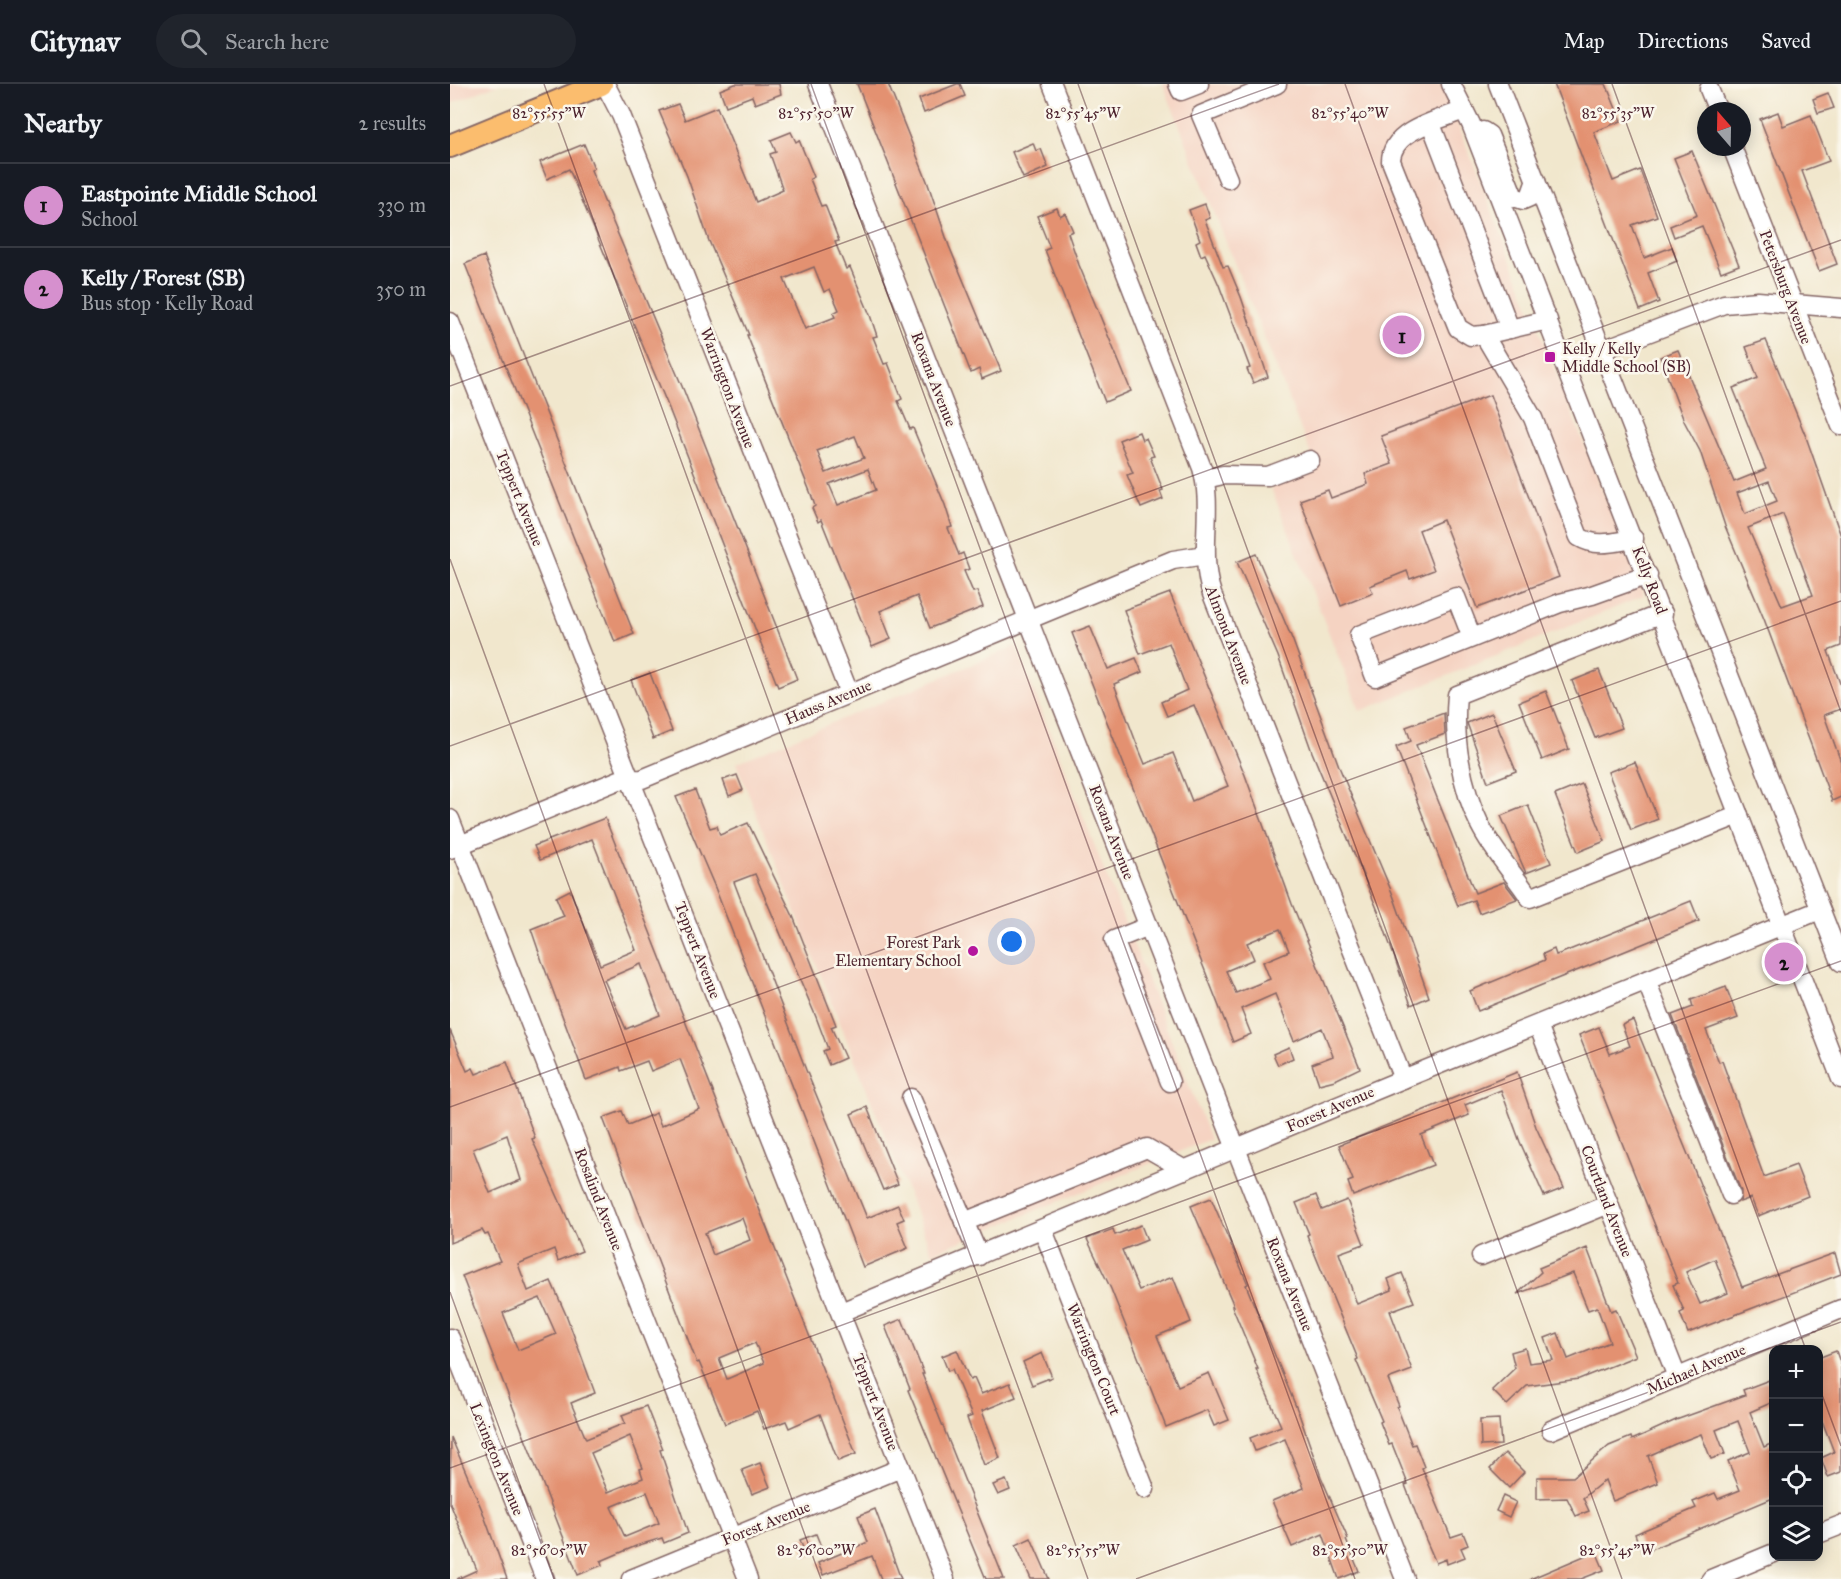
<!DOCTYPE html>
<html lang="en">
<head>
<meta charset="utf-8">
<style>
  :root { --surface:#171b24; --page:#20242c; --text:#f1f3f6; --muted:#9ea1a6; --line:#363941; --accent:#d690ce }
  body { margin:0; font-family:"IM FELL Great Primer",serif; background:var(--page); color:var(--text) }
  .controls { position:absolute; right:18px; bottom:18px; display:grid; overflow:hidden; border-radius:12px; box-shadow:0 3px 15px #0003 }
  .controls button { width:54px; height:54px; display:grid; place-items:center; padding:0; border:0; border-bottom:2px solid var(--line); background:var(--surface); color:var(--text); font:30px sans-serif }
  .compass { position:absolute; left:1247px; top:18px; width:54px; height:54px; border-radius:50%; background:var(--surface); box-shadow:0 3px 15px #0003; rotate:340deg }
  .you { position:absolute; left:562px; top:858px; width:21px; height:21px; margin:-15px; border:4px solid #fff; border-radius:50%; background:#1a73e8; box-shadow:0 0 0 9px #1a73e833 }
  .badge { display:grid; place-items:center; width:39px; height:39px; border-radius:50%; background:var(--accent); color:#111; font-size:20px; font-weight:700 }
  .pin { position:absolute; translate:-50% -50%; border:3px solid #fff; box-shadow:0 2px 6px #0006 }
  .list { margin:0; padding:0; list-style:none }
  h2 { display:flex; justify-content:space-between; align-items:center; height:78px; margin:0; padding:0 24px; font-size:26px }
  h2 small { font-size:20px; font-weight:400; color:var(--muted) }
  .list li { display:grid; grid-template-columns:39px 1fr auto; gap:18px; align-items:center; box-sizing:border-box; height:84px; padding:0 24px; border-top:2px solid var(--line) }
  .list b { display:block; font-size:22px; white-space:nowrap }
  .list p { margin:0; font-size:20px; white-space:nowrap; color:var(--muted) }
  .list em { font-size:20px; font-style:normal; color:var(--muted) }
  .icon { flex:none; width:33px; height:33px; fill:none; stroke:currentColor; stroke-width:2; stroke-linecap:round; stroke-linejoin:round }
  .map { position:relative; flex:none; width:1391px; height:1495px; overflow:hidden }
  header { display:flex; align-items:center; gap:36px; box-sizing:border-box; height:84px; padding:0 30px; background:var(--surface); border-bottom:2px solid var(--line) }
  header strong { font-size:28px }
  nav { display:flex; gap:33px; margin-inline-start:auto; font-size:21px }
  .search { width:420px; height:54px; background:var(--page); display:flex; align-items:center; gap:15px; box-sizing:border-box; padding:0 21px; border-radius:33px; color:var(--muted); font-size:22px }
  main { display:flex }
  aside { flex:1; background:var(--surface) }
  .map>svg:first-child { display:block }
</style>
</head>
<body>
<header>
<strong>Citynav</strong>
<div class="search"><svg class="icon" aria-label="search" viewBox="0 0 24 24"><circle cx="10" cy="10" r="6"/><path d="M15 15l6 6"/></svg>Search here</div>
<nav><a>Map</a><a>Directions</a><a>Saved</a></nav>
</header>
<main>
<aside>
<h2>Nearby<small>2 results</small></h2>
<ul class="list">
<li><span class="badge">1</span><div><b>Eastpointe Middle School</b><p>School</p></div><em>330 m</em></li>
<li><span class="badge">2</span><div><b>Kelly / Forest (SB)</b><p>Bus stop · Kelly Road</p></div><em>350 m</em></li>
</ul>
</aside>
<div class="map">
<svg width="1391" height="1495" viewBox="0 0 1391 1495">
  <rect width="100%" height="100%" fill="#fbf7ec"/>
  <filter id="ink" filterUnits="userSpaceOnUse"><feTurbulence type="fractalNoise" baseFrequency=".0167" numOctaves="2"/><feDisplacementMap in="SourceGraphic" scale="12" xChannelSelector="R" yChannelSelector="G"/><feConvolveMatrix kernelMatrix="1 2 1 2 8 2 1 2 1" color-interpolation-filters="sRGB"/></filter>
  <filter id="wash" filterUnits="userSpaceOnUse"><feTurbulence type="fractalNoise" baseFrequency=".008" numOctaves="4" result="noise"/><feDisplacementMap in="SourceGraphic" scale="24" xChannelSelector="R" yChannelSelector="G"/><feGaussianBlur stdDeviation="1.35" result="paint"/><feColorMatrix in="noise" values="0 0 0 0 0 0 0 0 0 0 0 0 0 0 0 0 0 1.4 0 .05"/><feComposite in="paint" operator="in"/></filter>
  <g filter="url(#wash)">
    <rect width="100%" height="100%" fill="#f1e7cd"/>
    <!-- built -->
    <g fill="#f5d3c2">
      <path d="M0 0H48L0 20Z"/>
      <path d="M713 0H992L1194 512 910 627 821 404 867 386Z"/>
      <path d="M566 562 760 1055 482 1169 286 679Z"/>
    </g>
    <g id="blocks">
      <!-- building -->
      <g fill="#e39171" fill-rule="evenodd">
        <path d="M285 0H329L331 10 305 20 302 12 276 22 270 6Z"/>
        <path d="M407 0H438L477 97 499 162 551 287 532 295 529 285 521 289Z"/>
        <path d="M507 0H510L515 12 474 29 469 15Z"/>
        <path d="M1104 0H1156L1171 37 1144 48 1163 97 1190 86 1207 132 1182 141 1194 174 1222 163 1227 177 1198 189 1209 218 1190 226Z"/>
        <path d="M1378 9 1384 24 1368 29 1363 15Z"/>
        <path d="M228 20 235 36 267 23 306 118 333 106 320 70 326 68 321 56 341 48 346 58 349 56 364 93 360 95 371 122 375 121 389 157 385 158 396 185 400 183 420 231 427 252 423 253 434 280 438 279 452 315 448 317 460 345 463 344 495 421 502 443 498 444 509 471 513 469 519 485 514 487 523 508 527 507 533 523 480 544 467 512 430 527 441 555 422 563 371 436 368 438 362 424 365 422 361 410 297 251H299L259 157 237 92 209 27ZM364 183 374 208 380 205 389 226 383 229 385 233 355 245 334 195ZM405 352 414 374 376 389 367 367ZM418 385 426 406 388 421 379 400Z"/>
        <path d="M1328 28 1333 42 1361 31 1379 77 1352 87 1387 180 1369 187 1310 35Z"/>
        <path d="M583 59 586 67 591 65 598 83 573 94 562 68Z"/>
        <path d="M134 60 144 84 141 86 234 307 347 595 328 603 218 322 119 85 97 95 90 78Z"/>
        <path d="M1242 67 1289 181 1271 188 1252 142 1224 153 1220 142 1247 131 1224 74Z"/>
        <path d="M755 120 760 134 755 136 773 183 778 182 791 213 818 293 803 299 797 285 800 284 769 201 755 170 751 172 746 158 750 156 739 126Z"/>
        <path d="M607 124 610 132 615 129 623 147 618 149 629 181 681 307 655 318 595 166 600 164 587 132Z"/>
        <path d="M34 172 184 550 165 558 15 180Z"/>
        <path d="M1316 256 1356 353 1391 452V562L1378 567 1391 602V625L1374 631 1391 678V713L1382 717 1314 535 1275 442 1250 367 1234 337 1210 273 1228 266 1284 398 1316 385 1283 304 1308 294 1296 263ZM1319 397 1327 417 1295 430 1287 409ZM1333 430 1363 511 1332 522 1298 444Z"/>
        <path d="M1040 311 1109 493 1027 524 993 436 969 446 984 486 960 495 957 487 920 502 923 509 891 522 850 416 878 406 881 414 918 400 915 390 942 380 931 352Z"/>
        <path d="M689 348 692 356 696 354 704 372 700 373 713 406 710 407 713 415 691 424 677 391 683 389 669 356Z"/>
        <path d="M806 470 843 557 890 685 943 811 979 913 961 921 930 832 862 668 828 572 787 478Z"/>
        <path d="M720 509 795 691 842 820 910 984 885 996 869 1000 862 980 883 972 872 944 844 957 825 910 791 925 801 950 783 958 622 549 640 542 658 585 686 574 692 588 664 600 686 658 695 680 723 669 742 717 778 702 744 621 717 632 711 618 737 606 719 559 690 570 674 526ZM830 845 839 867 813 878 820 895 786 909 776 887 804 875 797 859Z"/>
        <path d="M1149 586 1172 644 1145 654 1122 597Z"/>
        <path d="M200 589 222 647 203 655 181 596Z"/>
        <path d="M1096 607 1119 665 1092 676 1069 618Z"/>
        <path d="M994 629 995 650 966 661 999 744 1025 809 1054 798 1067 815 1029 829 1024 816 1008 822 946 663 961 657 956 643Z"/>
        <path d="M1042 629 1066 687 1038 698 1017 639Z"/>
        <path d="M1185 678 1208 735 1181 746 1158 688Z"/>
        <path d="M287 691 293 706 279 712 273 696Z"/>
        <path d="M1132 700 1155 757 1128 768 1105 711Z"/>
        <path d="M245 706 260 744 267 742 270 751 298 739 343 832 386 941 381 943 395 974 379 981 373 967 378 965 366 933 305 790 284 798 356 986 417 1134 448 1121 454 1135 447 1138 458 1164 413 1183 264 801 226 713Z"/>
        <path d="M1078 721 1101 779 1076 789 1051 732Z"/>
        <path d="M155 734 406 1370 388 1377 370 1330 339 1344 336 1337 314 1345 307 1327 275 1340 249 1278 247 1279 153 1034 172 1027 178 1041 206 1029 211 1042 249 1025 239 998 230 975 201 987 197 977 171 987 170 983 136 996 92 877 81 845 114 832 106 813 120 806 150 881 186 866 142 755 90 776 84 762ZM191 880 210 931 176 945 154 896ZM292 1134 300 1156 263 1171 255 1149ZM305 1259 314 1279 277 1295 269 1274Z"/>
        <path d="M1241 817 1249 837 1028 927 1020 907 1095 876 1093 870 1104 865 1106 871 1112 869Z"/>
        <path d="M1276 903 1288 934 1256 946 1269 978 1272 977 1314 1093 1346 1081 1358 1112 1308 1132 1301 1114 1290 1118 1291 1107 1222 931 1243 923 1241 916Z"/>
        <path d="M1183 936 1292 1203 1385 1169 1391 1190 1238 1249 1230 1229 1234 1227 1223 1201 1228 1199 1129 951 1149 943 1160 970 1180 962 1172 941ZM1265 1175 1278 1209 1250 1220 1236 1188Z"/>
        <path d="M0 946 17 987 23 984 26 990 57 978 85 1054 82 1055 132 1167 108 1177 104 1165 68 1180 78 1207 101 1197 117 1233 145 1309 121 1319 136 1355 175 1339 172 1331 196 1322 213 1365 210 1366 238 1449 214 1459 212 1454 186 1462 151 1477 152 1481 128 1491 12 1192 50 1177 38 1150 35 1151 32 1146 0 1159ZM57 1051 71 1096 40 1109 23 1065ZM90 1214 106 1250 68 1266 53 1229ZM180 1352 193 1384 190 1385 193 1394 158 1408 141 1369ZM197 1408 209 1439 175 1453 161 1423Z"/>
        <path d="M839 963 843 974 828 981 823 970Z"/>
        <path d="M1067 988 1086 1043 1114 1104 1094 1112 1070 1058 1051 1006 1015 1021 1019 1031 971 1051 983 1081 903 1112 898 1098 903 1096 889 1061Z"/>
        <path d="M417 1023 448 1100 433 1106 401 1030Z"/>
        <path d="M866 1111 872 1126 897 1116 914 1160 889 1169 907 1220 942 1206 938 1195 952 1189 964 1218 940 1227 962 1286 938 1295 949 1322 947 1323 962 1361 965 1360 974 1383 972 1384 1001 1453 1013 1449 1018 1461 1011 1464 1015 1473 997 1480 996 1475 986 1479 976 1456 955 1401 958 1400 942 1360 939 1361 930 1338 932 1337 906 1276 908 1275 857 1151 859 1150 846 1119Z"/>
        <path d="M761 1114 798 1200 796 1201 849 1330 871 1393 898 1455 896 1456 909 1487 889 1495 873 1450 842 1463 822 1417 854 1404 835 1355 805 1367 800 1354 831 1342 806 1285H808L782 1222H784L741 1122Z"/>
        <path d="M691 1141 697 1156 672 1166 689 1206 723 1193 741 1238 707 1252 728 1302 759 1289 779 1336 764 1342 757 1326 716 1343 661 1205 637 1155 663 1145 665 1151Z"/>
        <path d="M1137 1164 1161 1227 1166 1225 1186 1272 1129 1295 1077 1302 1057 1321 1042 1306 1065 1284 1061 1268 1075 1264 1079 1279 1103 1276 1095 1254 1108 1249 1118 1275 1160 1258 1147 1223 1138 1226 1123 1189 1067 1210 1091 1188 1089 1184Z"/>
        <path d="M452 1235 474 1290H472L554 1495H536L458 1306 460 1305 435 1242Z"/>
        <path d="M507 1266 520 1296 524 1294 531 1310 560 1299 566 1313 532 1327 550 1374 534 1381 517 1334 522 1332 502 1285 498 1287 492 1272Z"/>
        <path d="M1386 1267 1391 1281V1388L1378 1393 1371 1374 1384 1368 1368 1326V1274Z"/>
        <path d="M592 1269 602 1293 582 1301 573 1278Z"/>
        <path d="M1319 1296 1323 1318 1300 1328 1314 1363 1323 1359V1414L1192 1469 1185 1450 1246 1424 1243 1418 1265 1409 1268 1415 1290 1406 1278 1377 1300 1368 1288 1337 1266 1346 1275 1370 1261 1375 1251 1350 1225 1360 1198 1372 1208 1399 1163 1417 1155 1396 1133 1414 1139 1427 1126 1432 1117 1414 1087 1415V1393H1123L1159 1362 1181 1353 1182 1356 1226 1336 1295 1311 1293 1306Z"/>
        <path d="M1049 1335 1051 1361 1031 1362 1030 1336Z"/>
        <path d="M1 1353 32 1426 57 1495H7L27 1486 0 1419Z"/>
        <path d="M1055 1369 1074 1388 1059 1404 1040 1385Z"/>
        <path d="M310 1379 320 1403 302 1410 292 1386Z"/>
        <path d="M556 1396 560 1406 548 1411 543 1401Z"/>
        <path d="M1053 1412 1066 1418 1059 1433 1046 1427Z"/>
        <path d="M425 1425 451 1495H431L422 1472 373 1491 368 1479 418 1458 408 1432Z"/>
        <path d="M366 1450 372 1465 356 1472 350 1456Z"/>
        <path d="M581 1454 599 1495H581L566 1461Z"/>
        <path d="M1146 1467 1154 1486 1131 1495H1080Z"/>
      </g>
    </g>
  </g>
  <g filter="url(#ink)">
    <use href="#blocks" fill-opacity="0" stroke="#846564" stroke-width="1.5"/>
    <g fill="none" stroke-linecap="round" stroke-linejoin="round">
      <defs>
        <g id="minor">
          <path d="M155 0 171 31 399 609"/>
          <path d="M368 0 955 1495"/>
          <path d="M602 0 752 384C764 425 748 469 762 510L953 995"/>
          <path d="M728 0 731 7 749 0"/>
          <path d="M1001 0 1021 40 1391 995"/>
          <path d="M1048 0 1391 878"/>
          <path d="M1259 5 1268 27"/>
          <path d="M1014 26C990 36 941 46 941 77L1008 244 1021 252 1034 251 1098 236"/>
          <path d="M981 40 1060 245"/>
          <path d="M1033 47 1039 51 1064 113 1073 116 1080 113 1086 96"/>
          <path d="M1282 63 1391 342"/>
          <path d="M778 95 751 31 827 0"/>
          <path d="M0 238 495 1495"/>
          <path d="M1034 251 1083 334 1129 453C1147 464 1164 458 1184 455"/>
          <path d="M1115 280 1274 220 1308 217 1391 224"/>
          <path d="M755 395 773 391 818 392 860 376"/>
          <path d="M1213 529 1007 611C1003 654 1011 703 1030 741 1043 767 1064 790 1080 814L1289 731"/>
          <path d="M1022 554 1006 513 909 551 925 593 1110 519 1142 511 1198 491"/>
          <path d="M0 735 298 1495"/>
          <path d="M0 765 169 696 192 695 723 476 755 471"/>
          <path d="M699 842 664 856 720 998"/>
          <path d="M1196 896 1281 1111"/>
          <path d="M1088 941 1227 1293"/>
          <path d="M461 1014 529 1172"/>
          <path d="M514 1138 697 1064 735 1086"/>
          <path d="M593 1146 695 1405"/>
          <path d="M1031 1172 1159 1120"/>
          <path d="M391 1228 953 995 1370 826"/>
          <path d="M0 1254 95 1495"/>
          <path d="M1101 1346 1391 1225"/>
          <path d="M1368 1450 1391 1441"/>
          <path d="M181 1495 451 1384"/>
          <path d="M1261 1495 1324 1469"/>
        </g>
        <path id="major" d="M0 62 151 0"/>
      </defs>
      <!-- minor casing -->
      <use href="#minor" stroke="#846564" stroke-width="21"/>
      <!-- major casing -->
      <use href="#major" stroke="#846564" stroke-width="26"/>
      <!-- minor -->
      <use href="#minor" stroke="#fff" stroke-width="18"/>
      <!-- major -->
      <use href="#major" stroke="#fbbd6e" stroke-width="22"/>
    </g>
  </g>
  <!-- ticks -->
  <path fill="none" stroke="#4a1f2b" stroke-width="1.5" stroke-opacity="0.45" d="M94 0 638 1495M361 0 905 1495M628 0 1172 1495M895 0 1356 1266M1162 0 1391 628M0 302 829 0M0 475 371 1495M0 662 1391 156M0 1023 1391 517M0 1208 104 1495M1368 1300 1391 1362M0 1384 1391 877M686 1495 1391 1238"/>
  <!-- markers -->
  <g fill="#b5179e" stroke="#fbf7ec" stroke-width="2">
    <rect x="1094" y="267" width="12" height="12" rx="3"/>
    <circle cx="523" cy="867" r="6"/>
  </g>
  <g text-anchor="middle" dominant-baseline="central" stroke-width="5" stroke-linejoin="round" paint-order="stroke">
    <!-- street labels -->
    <g font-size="16" fill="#4a1f2b" stroke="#fbf7ec">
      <text transform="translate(1336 203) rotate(69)">Petersburg Avenue</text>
      <text transform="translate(484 295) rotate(69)">Roxana Avenue</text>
      <text transform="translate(278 304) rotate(69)">Warrington Avenue</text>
      <text transform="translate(70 414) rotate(68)">Teppert Avenue</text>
      <text transform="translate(1200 496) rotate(69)">Kelly Road</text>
      <text transform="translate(779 551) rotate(69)">Almond Avenue</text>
      <text transform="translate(378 618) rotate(-23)">Hauss Avenue</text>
      <text transform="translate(662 748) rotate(69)">Roxana Avenue</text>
      <text transform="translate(248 866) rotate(69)">Teppert Avenue</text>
      <text transform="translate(880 1025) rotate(-23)">Forest Avenue</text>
      <text transform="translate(149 1115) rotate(69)">Rosalind Avenue</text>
      <text transform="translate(1157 1117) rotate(69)">Courtland Avenue</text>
      <text transform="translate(840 1200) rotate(68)">Roxana Avenue</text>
      <text transform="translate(644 1275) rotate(68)">Warrington Court</text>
      <text transform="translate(1246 1285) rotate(-23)">Michael Avenue</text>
      <text transform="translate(426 1318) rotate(69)">Teppert Avenue</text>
      <text transform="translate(47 1375) rotate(68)">Lexington Avenue</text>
      <text transform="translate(316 1439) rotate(-22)">Forest Avenue</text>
    </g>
    <!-- poi labels -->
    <g font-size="16" fill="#4a1f2b" stroke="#fbf7ec" text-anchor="start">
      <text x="1112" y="264">Kelly / Kelly<tspan x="1112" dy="18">Middle School (SB)</tspan></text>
      <text x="511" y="858" text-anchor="end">Forest Park<tspan x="511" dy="18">Elementary School</tspan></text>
    </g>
  </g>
  <g font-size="15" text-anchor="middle" fill="#4a1f2b" stroke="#fbf7ec" stroke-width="5" stroke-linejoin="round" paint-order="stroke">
    <text x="99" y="34">82°55'55"W</text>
    <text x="366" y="34">82°55'50"W</text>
    <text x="633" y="34">82°55'45"W</text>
    <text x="900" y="34">82°55'40"W</text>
    <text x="1168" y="34">82°55'35"W</text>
    <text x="99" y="1471">82°56'05"W</text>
    <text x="366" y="1471">82°56'00"W</text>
    <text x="633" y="1471">82°55'55"W</text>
    <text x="900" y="1471">82°55'50"W</text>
    <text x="1167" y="1471">82°55'45"W</text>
  </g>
</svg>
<div class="controls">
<button>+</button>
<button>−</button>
<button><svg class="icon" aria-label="locate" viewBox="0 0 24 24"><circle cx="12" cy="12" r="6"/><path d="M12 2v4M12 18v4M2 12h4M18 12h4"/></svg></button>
<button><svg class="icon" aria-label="layers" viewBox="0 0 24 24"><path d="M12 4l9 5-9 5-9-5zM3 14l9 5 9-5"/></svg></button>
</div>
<svg class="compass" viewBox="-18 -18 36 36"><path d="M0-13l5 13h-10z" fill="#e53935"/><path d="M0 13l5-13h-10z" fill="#9ea1a6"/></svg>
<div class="you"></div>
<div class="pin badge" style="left:952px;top:251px">1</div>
<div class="pin badge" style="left:1334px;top:878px">2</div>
</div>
</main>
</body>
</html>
